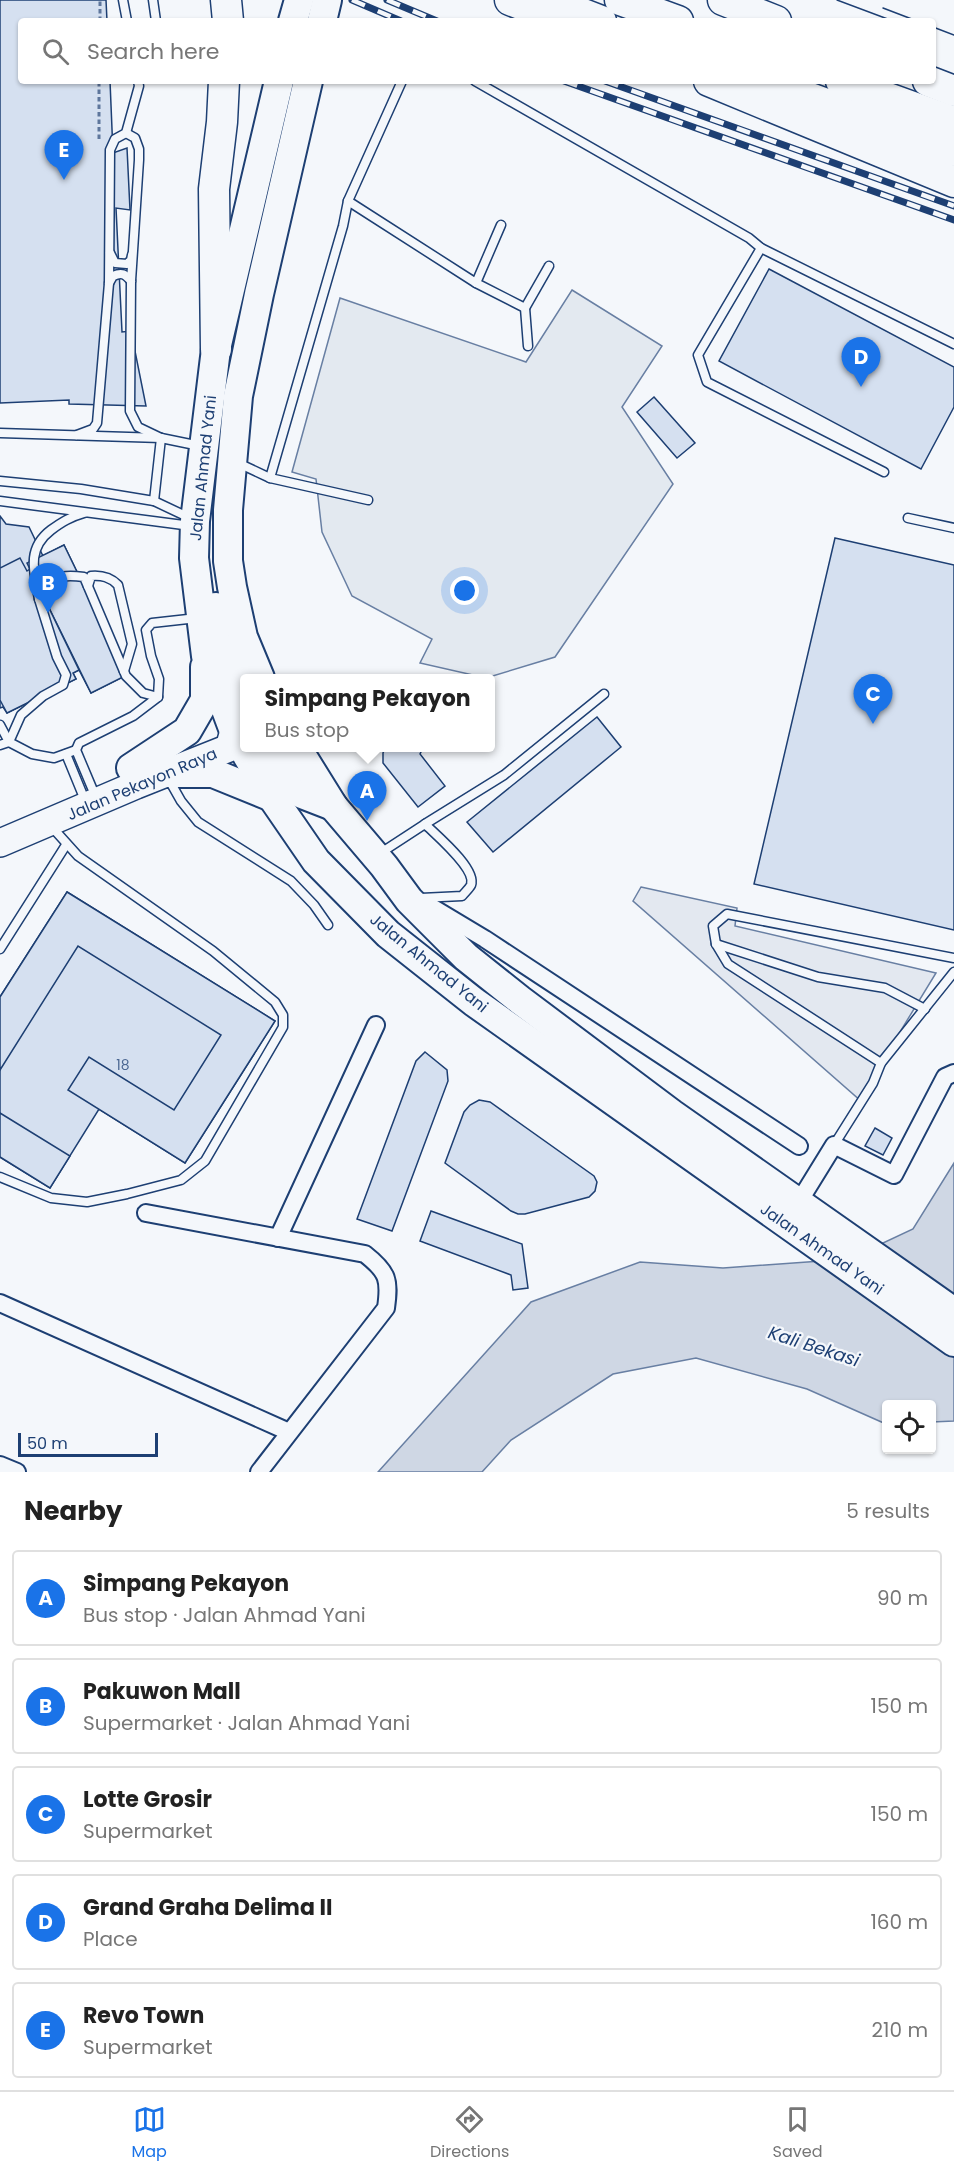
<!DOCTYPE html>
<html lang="en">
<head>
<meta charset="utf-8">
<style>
  :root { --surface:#fff; --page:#f2f2f2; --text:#222; --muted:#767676; --line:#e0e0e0; --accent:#1a73e8 }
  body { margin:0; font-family:Poppins,sans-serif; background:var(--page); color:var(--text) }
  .controls { position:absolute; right:18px; bottom:18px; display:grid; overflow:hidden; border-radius:6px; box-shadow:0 2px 4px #0004 }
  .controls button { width:54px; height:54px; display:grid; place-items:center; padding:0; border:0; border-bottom:2px solid var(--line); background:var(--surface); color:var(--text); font:30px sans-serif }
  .scale { position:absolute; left:18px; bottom:15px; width:140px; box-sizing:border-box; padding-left:6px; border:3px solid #1d3f73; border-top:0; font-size:16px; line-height:21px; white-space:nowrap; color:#1d3f73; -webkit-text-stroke:4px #f4f7fb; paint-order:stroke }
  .you { position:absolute; left:465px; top:591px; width:21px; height:21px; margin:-15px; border:4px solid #fff; border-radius:50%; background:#1a73e8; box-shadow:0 0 0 9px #1a73e833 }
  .badge { display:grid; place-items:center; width:39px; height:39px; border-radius:50%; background:var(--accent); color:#fff; font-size:20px; font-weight:700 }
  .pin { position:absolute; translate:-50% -50px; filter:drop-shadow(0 2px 3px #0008) }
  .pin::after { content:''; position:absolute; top:32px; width:21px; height:18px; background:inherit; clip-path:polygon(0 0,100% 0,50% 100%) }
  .popup { position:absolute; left:240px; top:674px; width:255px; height:78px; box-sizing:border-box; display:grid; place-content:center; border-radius:6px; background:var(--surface); filter:drop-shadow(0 2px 4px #0005); font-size:20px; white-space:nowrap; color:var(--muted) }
  .popup b { font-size:22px; color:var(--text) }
  .popup::after { content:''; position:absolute; left:50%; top:100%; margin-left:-12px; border:12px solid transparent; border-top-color:var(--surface) }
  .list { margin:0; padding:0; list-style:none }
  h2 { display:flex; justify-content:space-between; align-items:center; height:78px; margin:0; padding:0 24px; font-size:26px }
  h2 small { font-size:20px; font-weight:400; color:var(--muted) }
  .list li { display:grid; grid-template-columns:39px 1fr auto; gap:18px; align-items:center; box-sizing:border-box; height:96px; margin:0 12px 12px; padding:0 12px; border:2px solid var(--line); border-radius:6px }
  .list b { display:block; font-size:22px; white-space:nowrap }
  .list p { margin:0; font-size:20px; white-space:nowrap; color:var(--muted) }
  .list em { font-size:20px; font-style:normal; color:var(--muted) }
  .icon { flex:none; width:33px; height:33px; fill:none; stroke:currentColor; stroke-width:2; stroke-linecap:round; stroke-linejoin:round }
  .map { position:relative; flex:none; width:954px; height:1472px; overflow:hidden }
  .search { position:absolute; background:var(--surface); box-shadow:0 2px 4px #0004; left:18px; right:18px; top:18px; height:66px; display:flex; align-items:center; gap:15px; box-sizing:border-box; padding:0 21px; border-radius:6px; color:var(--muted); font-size:22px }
  .sheet { height:618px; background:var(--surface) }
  nav { display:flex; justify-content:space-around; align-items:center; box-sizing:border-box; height:84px; border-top:2px solid var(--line); background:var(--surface); font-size:16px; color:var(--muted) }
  nav a { display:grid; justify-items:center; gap:3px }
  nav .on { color:var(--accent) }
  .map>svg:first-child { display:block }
</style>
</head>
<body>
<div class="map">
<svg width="954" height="1472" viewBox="0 0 954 1472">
  <rect width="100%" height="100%" fill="#f4f7fb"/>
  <!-- green -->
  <path fill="#e3e9f0" stroke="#687fa3" stroke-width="1.5" d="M572 290 662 346 622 407 673 484 555 657 486 678 420 663 432 639 352 596 322 532 316 479 292 472 340 298 526 362Z"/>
  <!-- parking -->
  <path fill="#e3e8f0" stroke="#687fa3" stroke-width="1.5" d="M641 887 737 908 735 926 936 973 881 1063 861 1101 633 901Z"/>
  <!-- water -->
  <path fill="#cfd7e4" stroke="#687fa3" stroke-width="1.5" d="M954 1163V1421L932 1422V1404H886V1424L807 1389 696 1358 613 1374 511 1440 482 1472H378L531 1302 640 1262 723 1268 849 1259 913 1229Z"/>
  <!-- building -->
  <g fill="#d5e0f0" stroke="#1d3f73" stroke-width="1.5">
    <path d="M0 0H106L107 21H21V81H110L113 153 127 148 130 210 116 208 122 332 131 331 146 406 69 404V400L0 403Z"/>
    <path d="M769 269 954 367V407L921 469 719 361Z"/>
    <path d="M654 397 695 443 677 458 637 412Z"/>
    <path d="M0 516 6 524 29 527 43 556 64 545 127 675 91 693 79 670 73 673 76 679 7 713 3 707 0 708Z"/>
    <path d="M835 538 954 565V930L754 884Z"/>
    <path d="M64 545 127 675 91 693 27 563Z"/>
    <path d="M20 558 27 571 30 569 79 670 73 673 76 679 7 713 0 700V568Z"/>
    <path d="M597 717 621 747 493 852 467 822Z"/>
    <path d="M385 748H423L420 754 445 786 418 807 383 763V753Z"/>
    <path d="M67 892 275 1021 185 1163 99 1109 50 1188 0 1157V997Z"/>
    <path d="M67 892 275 1021 185 1163 68 1090 89 1057 174 1110 221 1035 78 946 0 1070V997Z"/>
    <path d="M425 1052 447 1070 448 1081 392 1231 357 1219 416 1061Z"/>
    <path d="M479 1100 490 1102 594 1176 597 1182 595 1191 589 1197 525 1214H518L511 1211 445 1163 464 1112 470 1105Z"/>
    <path d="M0 1113 70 1156 50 1188 0 1157Z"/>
    <path d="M875 1128 892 1138 883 1155 865 1146Z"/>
    <path d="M431 1211 522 1244 528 1288 513 1290 511 1275 420 1241Z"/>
  </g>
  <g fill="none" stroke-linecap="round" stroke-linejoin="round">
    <defs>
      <g id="service">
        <path d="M123 0 127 21"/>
        <path d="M153 0 156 21"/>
        <path d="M475 81 749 238 761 248 954 344"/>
        <path d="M126 133 135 138 139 149V160L131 281 130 411 138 427 161 438"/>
        <path d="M348 201 476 283 525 308 528 346"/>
        <path d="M761 248 698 355 707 382 884 472"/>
        <path d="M110 253 115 263 127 264 131 260 132 255"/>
        <path d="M109 283 113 276C122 272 125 274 131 281"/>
        <path d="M476 283 501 225"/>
        <path d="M525 308 549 266"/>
        <path d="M0 433 161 438 200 446"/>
        <path d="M77 435 93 429 97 423 109 283 110 150 115 139 126 133 139 86 138 81"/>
        <path d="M238 463 270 478"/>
        <path d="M0 481 81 489 154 501 192 519"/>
        <path d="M368 500 270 478 343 226 348 201 402 81"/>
        <path d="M0 501 191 526"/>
        <path d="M154 501 161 438"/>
        <path d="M908 518 954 528"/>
        <path d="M88 586 91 576C102 575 110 577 118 585L132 644 124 671"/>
        <path d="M39 599C34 572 26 549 51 530 62 522 70 517 84 513"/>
        <path d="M0 725 9 742 32 754 54 758 76 750"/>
        <path d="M0 745 9 742 21 715 43 696 63 685 66 675 57 657 39 599C51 576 59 574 84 577L126 676 143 693 158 697"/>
        <path d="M66 754 82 793"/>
        <path d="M168 778 181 801 198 822 291 881 314 905 328 925"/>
        <path d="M92 788 76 750 79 743 133 716 158 697 159 679 151 656 146 630 152 623 197 618"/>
        <path d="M425 824 504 775 604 694"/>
        <path d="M379 854 425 824C436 835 477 869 471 885 469 889 464 893 462 896L421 898"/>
        <path d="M716 944 818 977 885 988 925 1009"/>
        <path d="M0 949 66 845"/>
        <path d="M881 1063 728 964 716 944 713 926 727 914 954 958"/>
        <path d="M834 1145 873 1083 881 1063 954 972"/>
        <path d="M0 1177 51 1198 87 1202 127 1194 181 1180 205 1161 283 1027V1015L275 1002 213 951 78 856 51 826"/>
      </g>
      <g id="minor">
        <path d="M425 903 485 939 799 1146"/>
        <path d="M805 1192 834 1145 894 1175 945 1077 954 1073"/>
        <path d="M146 1213 365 1254C388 1272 390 1280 386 1308L259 1472"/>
        <path d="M278 1238 376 1025"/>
        <path d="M0 1303 289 1432"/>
        <path d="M0 1465 17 1472"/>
      </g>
      <path id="primary" d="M0 843 136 785 229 748 234 731"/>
      <g id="trunk">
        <path d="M293 21 299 0"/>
        <path d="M322 21 327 0"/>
        <path d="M279 81 216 349 195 521 194 558 206 656 234 731 248 757 272 797 316 861 388 934 474 1002 954 1342"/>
        <path d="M216 607 237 696"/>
        <path d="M260 678 243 637 232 587 228 561V510L238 396 259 294 308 81"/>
        <path d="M265 748 302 794 333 806"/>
        <path d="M297 748 333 806 384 866 409 900 466 957 520 1000 672 1114 954 1312"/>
        <path d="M131 768 187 731 205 700V667"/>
        <path d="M165 773H213L272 797"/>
      </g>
      <g id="motorway">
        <path d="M226 0 228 21"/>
        <path d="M510 0 563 21"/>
        <path d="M547 0 601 21"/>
        <path d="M620 0 678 21"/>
        <path d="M723 0 776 21"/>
        <path d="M709 81 954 182"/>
        <path d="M764 81 954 151"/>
        <path d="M841 81 954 122"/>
        <path d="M928 81 954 91"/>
        <path d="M216 349 214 189 222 122 224 81"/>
      </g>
    </defs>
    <!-- service casing -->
    <use href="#service" stroke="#1d3f73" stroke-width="11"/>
    <!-- minor casing -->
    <use href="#minor" stroke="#1d3f73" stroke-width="20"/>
    <!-- primary casing -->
    <use href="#primary" stroke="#1d3f73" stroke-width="30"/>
    <!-- trunk casing -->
    <use href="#trunk" stroke="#1d3f73" stroke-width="32"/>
    <!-- motorway casing -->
    <use href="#motorway" stroke="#1d3f73" stroke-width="33"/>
    <!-- path -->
    <g stroke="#5e769c" stroke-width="3" stroke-dasharray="4.5 3" stroke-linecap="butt">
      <path d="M100 21V0"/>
      <path d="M99 139V81"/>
    </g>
    <!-- service -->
    <use href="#service" stroke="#f4f7fb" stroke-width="8"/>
    <!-- minor -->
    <use href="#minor" stroke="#f4f7fb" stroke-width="16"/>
    <!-- primary -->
    <use href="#primary" stroke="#f4f7fb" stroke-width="27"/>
    <!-- trunk -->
    <use href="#trunk" stroke="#f4f7fb" stroke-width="28"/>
    <!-- motorway -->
    <use href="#motorway" stroke="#f4f7fb" stroke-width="30"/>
    <!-- tram -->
    <g stroke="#1d3f73" stroke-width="1.5">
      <path d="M837 0 893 21"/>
      <path d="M883 8 917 21"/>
      <path d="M933 27 954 35"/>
    </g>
    <defs>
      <g id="rail">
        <path d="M352 0 401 21"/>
        <path d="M387 0 437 21"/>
        <path d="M564 81 954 220"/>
        <path d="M605 81 954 206"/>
      </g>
    </defs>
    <!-- rail casing -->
    <use href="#rail" stroke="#1d3f73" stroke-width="7"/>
    <!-- rail -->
    <use href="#rail" stroke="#f4f7fb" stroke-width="4.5" stroke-dasharray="14" stroke-linecap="butt"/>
  </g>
  <g text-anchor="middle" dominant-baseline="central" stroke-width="4.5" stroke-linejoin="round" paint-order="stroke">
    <!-- number labels -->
    <g font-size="14" fill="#4b6792">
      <text x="123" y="1065">18</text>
    </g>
    <!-- street labels -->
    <g font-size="16" fill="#1d3f73" stroke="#f4f7fb">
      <text transform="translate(203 468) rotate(-84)">Jalan Ahmad Yani</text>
      <text transform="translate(142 784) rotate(-23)">Jalan Pekayon Raya</text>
      <text transform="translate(429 963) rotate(39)">Jalan Ahmad Yani</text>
      <text transform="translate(822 1249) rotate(35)">Jalan Ahmad Yani</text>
    </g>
    <!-- water labels -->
    <g font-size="18" font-style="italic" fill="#1d3f73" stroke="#f4f7fb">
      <text transform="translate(814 1346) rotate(18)">Kali Bekasi</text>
    </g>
  </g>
</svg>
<div class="controls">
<button><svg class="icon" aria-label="locate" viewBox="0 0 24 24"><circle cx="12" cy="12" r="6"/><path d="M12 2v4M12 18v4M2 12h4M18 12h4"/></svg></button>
</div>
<div class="scale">50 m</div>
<div class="you"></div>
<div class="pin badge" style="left:367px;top:821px">A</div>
<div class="popup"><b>Simpang Pekayon</b>Bus stop</div>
<div class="pin badge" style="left:48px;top:613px">B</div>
<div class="pin badge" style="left:873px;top:724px">C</div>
<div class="pin badge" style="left:861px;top:387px">D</div>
<div class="pin badge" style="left:64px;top:180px">E</div>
<div class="search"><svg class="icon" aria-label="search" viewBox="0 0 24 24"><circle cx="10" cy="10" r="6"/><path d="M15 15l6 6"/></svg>Search here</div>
</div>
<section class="sheet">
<h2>Nearby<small>5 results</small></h2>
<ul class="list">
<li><span class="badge">A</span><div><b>Simpang Pekayon</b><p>Bus stop · Jalan Ahmad Yani</p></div><em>90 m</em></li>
<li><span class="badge">B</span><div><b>Pakuwon Mall</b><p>Supermarket · Jalan Ahmad Yani</p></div><em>150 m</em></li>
<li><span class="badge">C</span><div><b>Lotte Grosir</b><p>Supermarket</p></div><em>150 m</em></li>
<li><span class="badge">D</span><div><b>Grand Graha Delima II</b><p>Place</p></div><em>160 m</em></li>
<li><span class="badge">E</span><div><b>Revo Town</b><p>Supermarket</p></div><em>210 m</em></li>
</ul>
</section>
<nav>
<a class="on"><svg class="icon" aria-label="map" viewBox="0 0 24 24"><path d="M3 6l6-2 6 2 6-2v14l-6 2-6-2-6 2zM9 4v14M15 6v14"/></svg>Map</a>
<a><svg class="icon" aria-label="directions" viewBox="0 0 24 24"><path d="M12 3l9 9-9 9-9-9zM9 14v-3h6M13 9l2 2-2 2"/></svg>Directions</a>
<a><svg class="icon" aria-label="saved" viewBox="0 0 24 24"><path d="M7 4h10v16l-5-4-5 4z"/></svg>Saved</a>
</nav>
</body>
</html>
